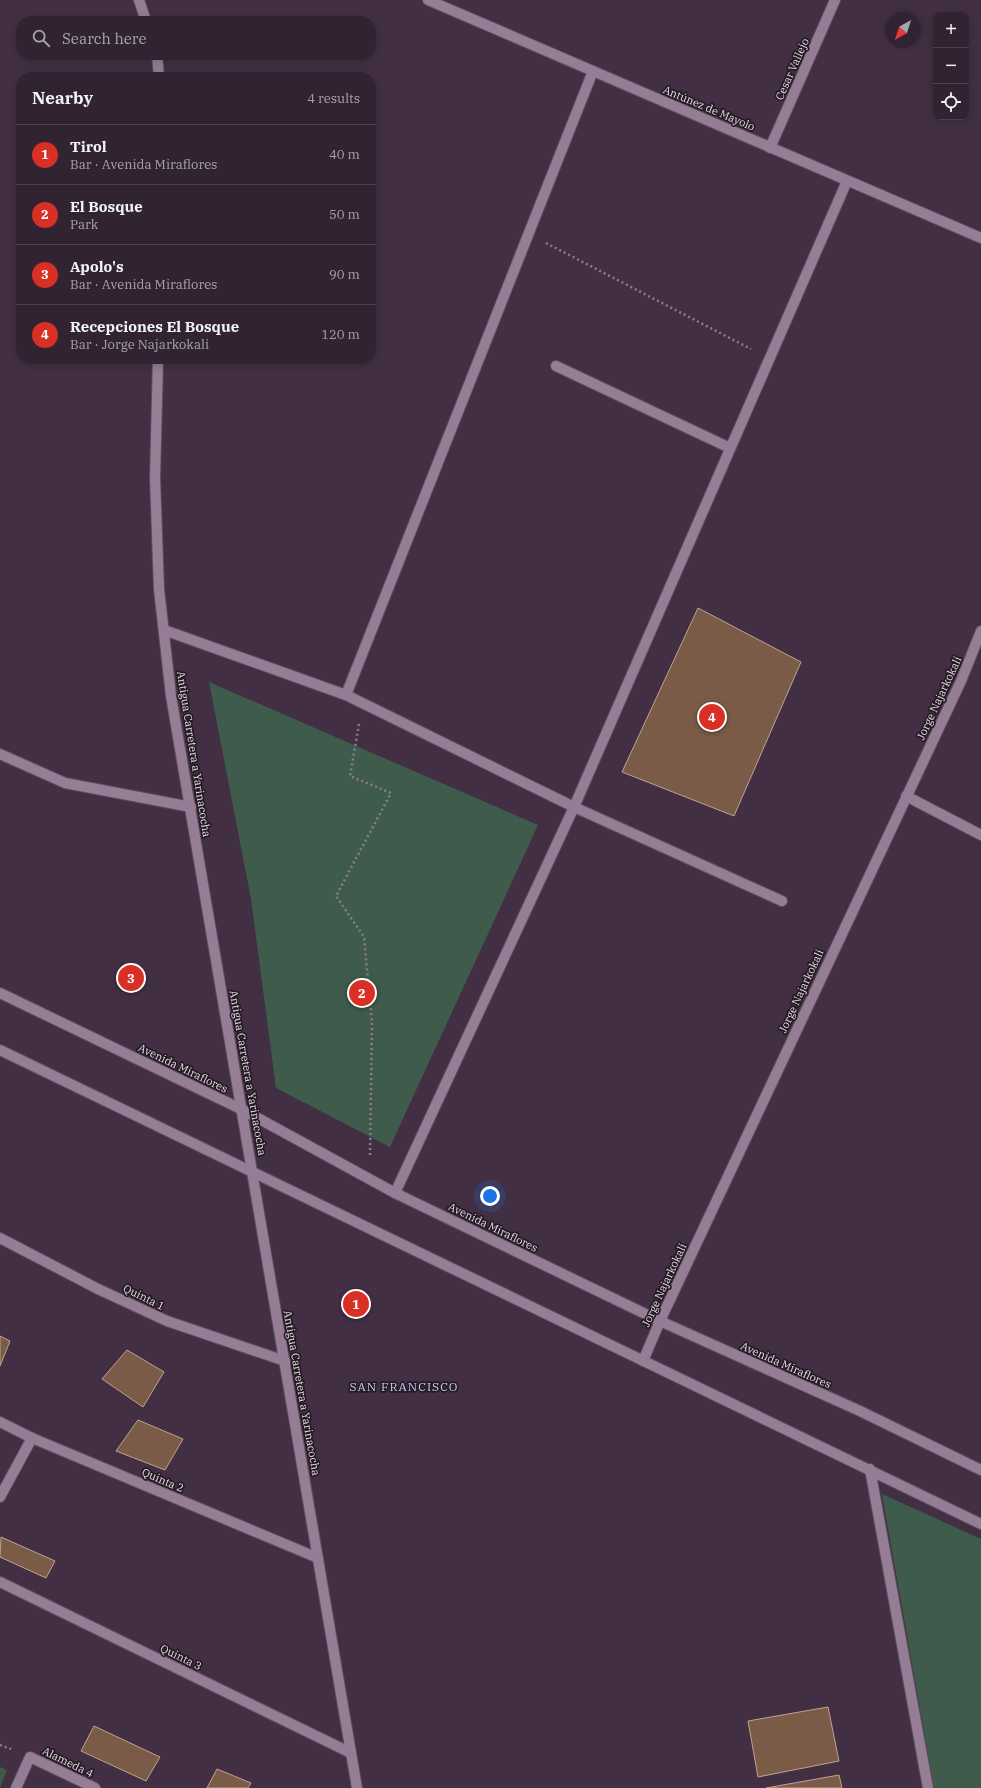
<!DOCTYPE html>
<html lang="en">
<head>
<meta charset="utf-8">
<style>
  :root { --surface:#322332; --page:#3a2b3a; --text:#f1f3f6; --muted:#a8a4ac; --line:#4d404d; --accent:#d93025 }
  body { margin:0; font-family:"IBM Plex Serif",serif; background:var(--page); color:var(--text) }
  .controls { position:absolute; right:12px; top:12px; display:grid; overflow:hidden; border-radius:8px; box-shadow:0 2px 10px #0003 }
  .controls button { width:36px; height:36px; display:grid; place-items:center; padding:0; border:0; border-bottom:1px solid var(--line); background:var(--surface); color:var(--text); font:20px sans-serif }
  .compass { position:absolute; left:885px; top:12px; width:36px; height:36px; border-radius:50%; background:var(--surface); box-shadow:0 2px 10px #0003; rotate:219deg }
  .you { position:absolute; left:490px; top:1196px; width:14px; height:14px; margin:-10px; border:3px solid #fff; border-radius:50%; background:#1a73e8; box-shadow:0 0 0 6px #1a73e833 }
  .badge { display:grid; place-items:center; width:26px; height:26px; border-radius:50%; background:var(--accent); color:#fff; font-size:13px; font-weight:700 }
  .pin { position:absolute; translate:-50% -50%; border:2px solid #fff; box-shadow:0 1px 4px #0006 }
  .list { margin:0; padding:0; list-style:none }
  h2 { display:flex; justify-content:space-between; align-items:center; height:52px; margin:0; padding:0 16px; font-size:17px }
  h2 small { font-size:13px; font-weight:400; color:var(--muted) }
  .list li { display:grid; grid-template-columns:26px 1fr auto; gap:12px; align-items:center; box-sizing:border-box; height:60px; padding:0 16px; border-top:1px solid var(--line) }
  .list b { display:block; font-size:15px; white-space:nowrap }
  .list p { margin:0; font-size:13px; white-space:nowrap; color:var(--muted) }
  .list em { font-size:13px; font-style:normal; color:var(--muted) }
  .icon { flex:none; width:22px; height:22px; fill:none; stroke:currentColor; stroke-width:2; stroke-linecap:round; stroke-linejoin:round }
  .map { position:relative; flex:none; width:981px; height:1788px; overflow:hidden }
  .search { position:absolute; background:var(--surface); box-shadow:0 2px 10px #0003; left:16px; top:16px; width:360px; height:44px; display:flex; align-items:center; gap:10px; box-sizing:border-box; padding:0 14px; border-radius:16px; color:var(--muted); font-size:15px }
  .panel { position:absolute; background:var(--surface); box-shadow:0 2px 10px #0003; left:16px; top:72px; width:360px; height:292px; border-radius:16px }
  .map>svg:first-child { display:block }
</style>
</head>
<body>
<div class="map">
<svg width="981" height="1788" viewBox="0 0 981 1788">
  <rect width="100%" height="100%" fill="#422f43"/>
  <!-- green -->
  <g fill="#3f5b4c">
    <path d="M209 682 538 825 390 1147 276 1088 251 899Z"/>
    <path d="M882 1494 981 1539V1788H934Z"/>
    <path d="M0 1767 7 1770 0 1788Z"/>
  </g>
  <!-- building -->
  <g fill="#795b47" stroke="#c0a38f">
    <path d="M698 608 801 662 734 816 622 772Z"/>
    <path d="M0 1336 10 1341 0 1366Z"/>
    <path d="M127 1350 164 1372 143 1407 102 1379Z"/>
    <path d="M138 1420 183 1439 165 1470 116 1451Z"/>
    <path d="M1 1537 55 1561 46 1578 0 1557Z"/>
    <path d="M828 1707 839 1761 758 1777 748 1721Z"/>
    <path d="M94 1726 160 1757 146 1781 81 1751Z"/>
    <path d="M217 1769 251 1783 248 1788H207Z"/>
    <path d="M839 1775 842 1788H766Z"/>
  </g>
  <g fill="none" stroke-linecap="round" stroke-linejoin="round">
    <defs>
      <g id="service">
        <path d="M556 366 730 448"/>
        <path d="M0 754 65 783 191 807"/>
      </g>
      <g id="minor">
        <path d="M428 0 981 238"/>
        <path d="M770 148 835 0"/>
        <path d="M164 630 346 695 574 807 782 901"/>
        <path d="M346 695 593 71"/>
        <path d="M906 796 981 835"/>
        <path d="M395 1193 574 807 847 181"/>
        <path d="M0 1238 98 1289 167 1321 285 1361"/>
        <path d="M643 1361 660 1321 961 681 981 631"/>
        <path d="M0 1422 32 1438 318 1558"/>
        <path d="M870 1469 928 1788"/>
        <path d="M0 1497 32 1438"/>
        <path d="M0 1582 351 1753"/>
        <path d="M16 1788 30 1757 95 1788"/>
      </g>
      <g id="tertiary">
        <path d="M139 0 146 21"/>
        <path d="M157 55 159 77"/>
        <path d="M158 359 155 478 159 589 171 696 357 1788"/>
        <path d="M0 993 243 1110 395 1193 660 1321 860 1411 981 1470"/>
        <path d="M0 1050 981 1524"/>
      </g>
    </defs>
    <!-- service casing -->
    <use href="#service" stroke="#5e4e5e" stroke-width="12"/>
    <!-- minor casing -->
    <use href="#minor" stroke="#5e4e5e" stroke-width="12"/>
    <!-- tertiary casing -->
    <use href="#tertiary" stroke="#5e4e5e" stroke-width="12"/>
    <!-- path -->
    <g stroke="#8c7c8d" stroke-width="2.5" stroke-dasharray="2 3" stroke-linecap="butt">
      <path d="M546 243 751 349"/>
      <path d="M359 724 350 776 391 793 336 896 364 937 372 1023 370 1156"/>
      <path d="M0 1745 11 1749"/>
    </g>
    <!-- service -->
    <use href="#service" stroke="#957e95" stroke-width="10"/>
    <!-- minor -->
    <use href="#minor" stroke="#957e95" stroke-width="10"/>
    <!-- tertiary -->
    <use href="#tertiary" stroke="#957e95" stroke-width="10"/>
  </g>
  <g text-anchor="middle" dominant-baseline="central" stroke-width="3.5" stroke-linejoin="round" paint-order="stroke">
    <!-- street labels -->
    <g font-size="11" fill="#e7dae7" stroke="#241b24">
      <text transform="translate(792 69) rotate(-66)">Cesar Vallejo</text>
      <text transform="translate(709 108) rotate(23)">Antúnez de Mayolo</text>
      <text transform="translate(939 698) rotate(-65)">Jorge Najarkokali</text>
      <text transform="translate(194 754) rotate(81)">Antigua Carretera a Yarinacocha</text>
      <text transform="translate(801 991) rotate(-65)">Jorge Najarkokali</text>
      <text transform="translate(183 1068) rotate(26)">Avenida Miraflores</text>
      <text transform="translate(248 1073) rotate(80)">Antigua Carretera a Yarinacocha</text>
      <text transform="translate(493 1227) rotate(26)">Avenida Miraflores</text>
      <text transform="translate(664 1285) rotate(-65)">Jorge Najarkokali</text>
      <text transform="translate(144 1297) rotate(26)">Quinta 1</text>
      <text transform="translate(786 1365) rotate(24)">Avenida Miraflores</text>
      <text transform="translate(302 1393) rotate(80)">Antigua Carretera a Yarinacocha</text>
      <text transform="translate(163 1480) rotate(23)">Quinta 2</text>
      <text transform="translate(181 1657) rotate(26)">Quinta 3</text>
      <text transform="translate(68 1762) rotate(26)">Alameda 4</text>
    </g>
    <!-- neighbourhood labels -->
    <g font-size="12" letter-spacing="1" fill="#c3ccf6" stroke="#241b24">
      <text x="404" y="1386">SAN FRANCISCO</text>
    </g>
  </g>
</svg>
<div class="controls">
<button>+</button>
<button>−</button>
<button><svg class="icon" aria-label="locate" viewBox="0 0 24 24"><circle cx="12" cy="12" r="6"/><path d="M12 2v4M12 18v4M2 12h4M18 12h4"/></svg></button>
</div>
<svg class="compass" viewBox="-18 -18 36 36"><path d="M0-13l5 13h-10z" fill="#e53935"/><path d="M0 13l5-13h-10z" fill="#a8a4ac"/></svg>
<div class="you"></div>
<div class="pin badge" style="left:356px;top:1304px">1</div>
<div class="pin badge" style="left:362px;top:993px">2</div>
<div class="pin badge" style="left:131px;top:978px">3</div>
<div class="pin badge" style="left:712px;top:717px">4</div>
<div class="search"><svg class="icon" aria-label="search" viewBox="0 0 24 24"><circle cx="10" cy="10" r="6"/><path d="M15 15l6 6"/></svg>Search here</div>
<section class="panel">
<h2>Nearby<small>4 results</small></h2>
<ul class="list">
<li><span class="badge">1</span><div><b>Tirol</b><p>Bar · Avenida Miraflores</p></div><em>40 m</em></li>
<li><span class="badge">2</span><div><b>El Bosque</b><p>Park</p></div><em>50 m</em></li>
<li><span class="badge">3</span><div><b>Apolo's</b><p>Bar · Avenida Miraflores</p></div><em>90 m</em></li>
<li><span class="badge">4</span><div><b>Recepciones El Bosque</b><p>Bar · Jorge Najarkokali</p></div><em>120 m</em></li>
</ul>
</section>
</div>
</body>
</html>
